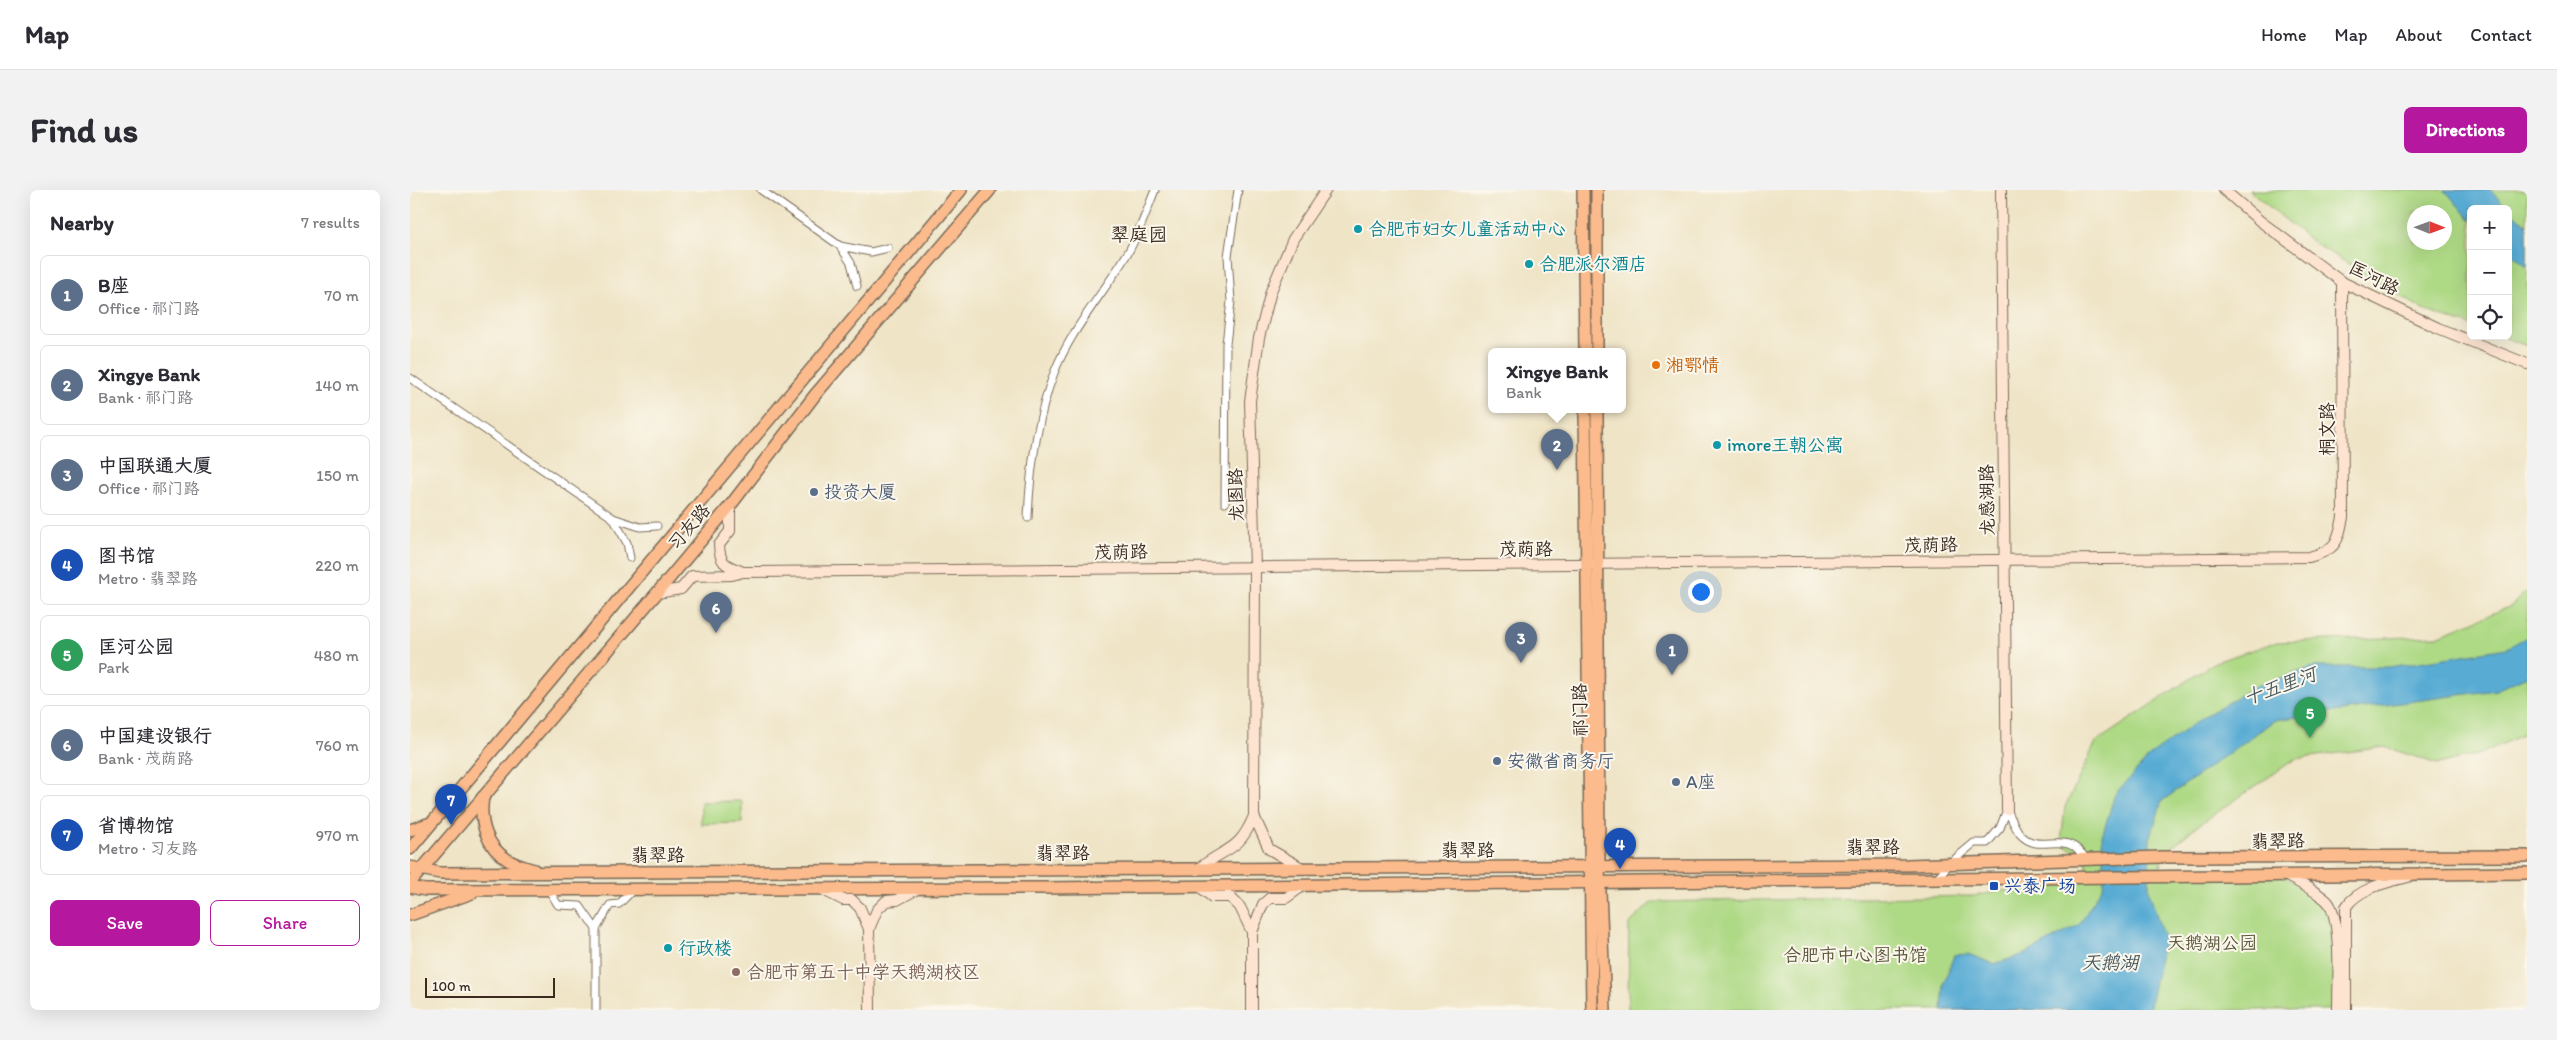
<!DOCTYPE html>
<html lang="en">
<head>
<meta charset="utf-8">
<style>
  :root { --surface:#fff; --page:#f2f2f3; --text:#2b2b33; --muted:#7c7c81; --line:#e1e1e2; --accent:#b5179e }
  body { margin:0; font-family:Itim,"LXGW WenKai TC",sans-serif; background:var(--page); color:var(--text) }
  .controls { position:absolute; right:15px; top:15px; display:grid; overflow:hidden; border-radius:8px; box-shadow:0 5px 20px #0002 }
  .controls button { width:45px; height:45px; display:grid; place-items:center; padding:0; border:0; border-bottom:1px solid var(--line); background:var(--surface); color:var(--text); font:25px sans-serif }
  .compass { position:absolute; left:1997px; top:15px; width:45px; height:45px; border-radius:50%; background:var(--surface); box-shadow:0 5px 20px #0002; rotate:91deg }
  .scale { position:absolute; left:15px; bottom:12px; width:130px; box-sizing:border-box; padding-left:5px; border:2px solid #3b2a1e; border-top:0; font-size:14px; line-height:18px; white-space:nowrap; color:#3b2a1e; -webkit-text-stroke:4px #fbf7ec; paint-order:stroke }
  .you { position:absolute; left:1290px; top:401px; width:18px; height:18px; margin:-12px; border:4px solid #fff; border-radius:50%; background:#1a73e8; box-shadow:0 0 0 8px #1a73e833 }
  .badge { display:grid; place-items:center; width:32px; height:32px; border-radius:50%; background:var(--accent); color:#fff; font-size:16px; font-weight:700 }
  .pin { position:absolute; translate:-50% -41px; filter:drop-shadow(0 1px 2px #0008) }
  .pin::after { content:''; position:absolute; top:26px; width:18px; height:15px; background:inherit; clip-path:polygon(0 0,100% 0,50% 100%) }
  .popup { position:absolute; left:1078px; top:158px; width:138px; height:65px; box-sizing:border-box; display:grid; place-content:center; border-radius:8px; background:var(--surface); filter:drop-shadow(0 1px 4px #0005); font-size:16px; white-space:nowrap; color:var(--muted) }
  .popup b { font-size:19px; color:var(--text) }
  .popup::after { content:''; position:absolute; left:50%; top:100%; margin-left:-10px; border:10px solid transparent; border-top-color:var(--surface) }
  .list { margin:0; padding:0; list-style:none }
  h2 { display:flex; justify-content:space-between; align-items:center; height:65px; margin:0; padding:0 20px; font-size:21px }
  h2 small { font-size:16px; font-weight:400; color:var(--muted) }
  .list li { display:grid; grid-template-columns:32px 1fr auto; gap:15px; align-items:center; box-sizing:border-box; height:80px; margin:0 10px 10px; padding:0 10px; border:1px solid var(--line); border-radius:8px }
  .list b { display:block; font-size:19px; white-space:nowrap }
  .list p { margin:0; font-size:16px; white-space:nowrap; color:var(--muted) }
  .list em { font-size:16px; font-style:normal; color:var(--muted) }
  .actions { display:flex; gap:10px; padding:15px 20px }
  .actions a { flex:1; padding:11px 0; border:1px solid var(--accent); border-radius:8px; text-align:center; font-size:18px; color:var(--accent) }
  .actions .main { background:var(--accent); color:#fff }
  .icon { flex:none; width:28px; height:28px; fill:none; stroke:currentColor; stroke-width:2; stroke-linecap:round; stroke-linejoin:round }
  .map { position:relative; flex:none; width:2117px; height:820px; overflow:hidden; border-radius:8px }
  header { display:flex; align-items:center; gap:30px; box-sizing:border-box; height:70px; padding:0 25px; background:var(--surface); border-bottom:1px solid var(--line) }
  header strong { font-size:24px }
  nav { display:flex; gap:28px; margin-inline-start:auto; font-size:18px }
  .intro { display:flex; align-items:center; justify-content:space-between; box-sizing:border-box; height:120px; padding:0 30px }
  h1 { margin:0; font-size:35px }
  .button { padding:12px 22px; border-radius:8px; background:var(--accent); color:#fff; font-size:18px; font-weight:700 }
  main { display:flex; gap:30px; padding:0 30px }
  aside { flex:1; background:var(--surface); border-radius:8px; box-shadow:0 5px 20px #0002 }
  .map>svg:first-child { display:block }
</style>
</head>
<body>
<header>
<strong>Map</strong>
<nav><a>Home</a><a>Map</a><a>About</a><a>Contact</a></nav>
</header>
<div class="intro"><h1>Find us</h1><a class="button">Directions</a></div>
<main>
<aside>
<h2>Nearby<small>7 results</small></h2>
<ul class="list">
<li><span class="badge" style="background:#5c6f8a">1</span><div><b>B座</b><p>Office · 祁门路</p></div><em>70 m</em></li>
<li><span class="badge" style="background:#5c6f8a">2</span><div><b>Xingye Bank</b><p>Bank · 祁门路</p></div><em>140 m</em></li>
<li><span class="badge" style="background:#5c6f8a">3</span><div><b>中国联通大厦</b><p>Office · 祁门路</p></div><em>150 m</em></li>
<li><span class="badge" style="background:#1a4fb4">4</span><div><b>图书馆</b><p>Metro · 翡翠路</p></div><em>220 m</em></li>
<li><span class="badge" style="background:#2e9e5b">5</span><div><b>匡河公园</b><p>Park</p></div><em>480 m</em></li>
<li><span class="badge" style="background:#5c6f8a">6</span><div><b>中国建设银行</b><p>Bank · 茂荫路</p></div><em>760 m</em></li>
<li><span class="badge" style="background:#1a4fb4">7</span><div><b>省博物馆</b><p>Metro · 习友路</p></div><em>970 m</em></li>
</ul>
<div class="actions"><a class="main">Save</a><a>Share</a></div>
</aside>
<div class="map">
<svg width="2117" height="820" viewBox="0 0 2117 820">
  <rect width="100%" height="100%" fill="#fbf7ec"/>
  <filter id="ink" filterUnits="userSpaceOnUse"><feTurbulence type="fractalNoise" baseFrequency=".02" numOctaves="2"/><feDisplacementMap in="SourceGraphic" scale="10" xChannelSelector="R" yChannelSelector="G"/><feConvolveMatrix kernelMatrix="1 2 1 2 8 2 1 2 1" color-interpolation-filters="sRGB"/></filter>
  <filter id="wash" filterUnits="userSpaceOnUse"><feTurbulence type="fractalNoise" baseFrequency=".0096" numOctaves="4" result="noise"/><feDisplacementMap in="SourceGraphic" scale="20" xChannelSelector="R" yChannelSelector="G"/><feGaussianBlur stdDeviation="1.12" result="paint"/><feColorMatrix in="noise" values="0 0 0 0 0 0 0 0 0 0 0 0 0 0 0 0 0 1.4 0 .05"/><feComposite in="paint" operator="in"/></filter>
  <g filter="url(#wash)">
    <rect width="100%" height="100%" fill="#efe4c6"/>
    <!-- green -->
    <g fill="#aed985" stroke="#748252" fill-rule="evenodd">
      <path d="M1839 0H2117V156L2090 146H2098V19H2061V136L2014 120 1904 53ZM2004 22H2034V52H2004Z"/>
      <path d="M2117 401V543L2070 564 2028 574 1975 557 1885 569 1783 639 1751 667 1750 685H1875L1924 720 1928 820H1218L1219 734 1242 712 1563 706 1678 686 1676 669 1651 653 1655 617 1686 552 1805 472 1867 452 2027 446 2101 416Z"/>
      <path d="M332 611V633L291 634V612Z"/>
    </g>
    <!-- water -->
    <g fill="#59acd4" stroke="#4a6b79">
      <path d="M2035 0H2080L2098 19H2061V31Z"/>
      <path d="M2098 19 2117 35V76L2098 61Z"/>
      <path d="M2117 447V486L2086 500 1865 530 1752 611 1740 649 1739 701 1754 749 1739 820H1532L1534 793 1544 765 1558 764 1584 774 1615 764 1669 735 1694 694 1692 646 1705 604 1742 564 1796 525 1846 496 1903 477H1979L2097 458Z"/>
    </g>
  </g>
  <g filter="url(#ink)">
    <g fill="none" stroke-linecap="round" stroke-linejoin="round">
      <defs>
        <g id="street">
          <path d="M351 0 430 56"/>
          <path d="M447 96 441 73 430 56 461 62 478 58"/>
          <path d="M0 188 203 328"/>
          <path d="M815 313 816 154 821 111 818 66 828 0"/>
          <path d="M618 328C620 280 627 228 644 183 662 137 696 101 720 59 730 40 737 20 745 0"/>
          <path d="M220 368 217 353 203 328 230 337 247 336"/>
          <path d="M1527 688 1540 673 1564 653H1577L1590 638 1597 620C1601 627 1605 638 1610 644 1631 667 1654 636 1676 669"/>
          <path d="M139 700 148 715 170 716 186 739 200 715 209 714 224 699"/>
          <path d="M186 739V820"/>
        </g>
        <g id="secondary">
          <path d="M1591 0 1597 620"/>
          <path d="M1814 0 1850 31 1932 92 2028 138 2117 174"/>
          <path d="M333 382 1899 367C1926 360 1928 353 1933 327L1932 92"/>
          <path d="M247 403 271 399 282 386 322 385 333 382C316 375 310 375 309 355L320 341V316"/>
          <path d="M844 626 845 377 840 211 849 148 861 101 883 49 916 0"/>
          <path d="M787 680C816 656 828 664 844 626L859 659 892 678"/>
          <path d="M1875 685C1888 693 1906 700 1917 711 1932 726 1928 797 1928 820"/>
          <path d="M789 696 802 707H820L830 717 842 742 853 714 860 708H876L894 695"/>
          <path d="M411 699 433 710H442L450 718 459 739 467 720 476 711 487 710 509 698"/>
          <path d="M459 739 460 820"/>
          <path d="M842 742V820"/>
          <path d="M1936 820V717C1947 699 1977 692 1998 687"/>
        </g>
        <g id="primary">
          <path d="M1173 0 1175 161"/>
          <path d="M1187 161V0"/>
          <path d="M1175 219 1182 820"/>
          <path d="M1187 219 1189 677 1195 820"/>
          <path d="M73 607C69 631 76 657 98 670 105 675 115 677 124 680"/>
          <path d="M0 640 21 633"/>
          <path d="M0 659 551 0"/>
          <path d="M0 677 30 683 1497 675 1751 667 2117 666"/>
          <path d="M0 693 247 403 320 316 405 205 580 0"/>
          <path d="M0 697 15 700 633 698 2117 683"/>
          <path d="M0 725 62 703"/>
        </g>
      </defs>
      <!-- street casing -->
      <use href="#street" stroke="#7a6b59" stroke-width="9"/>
      <!-- secondary casing -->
      <use href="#secondary" stroke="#7a6b59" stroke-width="12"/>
      <!-- primary casing -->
      <use href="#primary" stroke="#7a6b59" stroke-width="14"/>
      <!-- street -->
      <use href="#street" stroke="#fff" stroke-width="7"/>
      <!-- secondary -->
      <use href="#secondary" stroke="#fde4d1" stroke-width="10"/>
      <!-- primary -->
      <use href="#primary" stroke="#fbbb8c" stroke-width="11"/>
    </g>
  </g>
  <!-- markers -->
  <g fill="#0f9aa8" stroke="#fbf7ec" stroke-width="2">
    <circle cx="948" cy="39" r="5"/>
    <circle cx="1119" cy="74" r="5"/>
    <circle cx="1307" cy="255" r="5"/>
    <circle cx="258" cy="758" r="5"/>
  </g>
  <circle fill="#e8710a" stroke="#fbf7ec" stroke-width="2" cx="1246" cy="175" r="5"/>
  <g fill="#5c6f8a" stroke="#fbf7ec" stroke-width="2">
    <circle cx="404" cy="302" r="5"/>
    <circle cx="1087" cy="571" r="5"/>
    <circle cx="1266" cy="592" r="5"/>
  </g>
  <rect fill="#1a4fb4" stroke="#fbf7ec" stroke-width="2" x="1579" y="691" width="10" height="10" rx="2.5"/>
  <circle fill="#8d6e63" stroke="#fbf7ec" stroke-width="2" cx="326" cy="782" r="5"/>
  <g text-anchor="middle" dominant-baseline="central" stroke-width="4" stroke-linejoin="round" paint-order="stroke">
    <!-- culture labels -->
    <g font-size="18" fill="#0d838f" stroke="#fbf7ec" text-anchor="start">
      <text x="958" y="39">合肥市妇女儿童活动中心</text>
      <text x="1129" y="74">合肥派尔酒店</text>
      <text x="1317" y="255">imore王朝公寓</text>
      <text x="268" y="758">行政楼</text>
    </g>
    <!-- street labels -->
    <g font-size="18" fill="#3b2a1e" stroke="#fbf7ec">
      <text transform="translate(1964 88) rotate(27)">匡河路</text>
      <text transform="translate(1917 239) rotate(-90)">桐文路</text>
      <text transform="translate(826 305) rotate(-92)">龙图路</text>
      <text transform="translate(1577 310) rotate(-91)">龙感湖路</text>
      <text transform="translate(279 337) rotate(-50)">习友路</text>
      <text transform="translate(1521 355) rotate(-1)">茂荫路</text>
      <text x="1116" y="359">茂荫路</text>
      <text transform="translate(711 362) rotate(-1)">茂荫路</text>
      <text transform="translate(1170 520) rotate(-91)">祁门路</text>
      <text transform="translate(1868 651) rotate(-1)">翡翠路</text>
      <text x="1463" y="657">翡翠路</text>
      <text x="1058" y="660">翡翠路</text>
      <text x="653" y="663">翡翠路</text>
      <text x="248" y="665">翡翠路</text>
    </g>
    <!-- food labels -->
    <g font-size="18" fill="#c56008" stroke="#fbf7ec" text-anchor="start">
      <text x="1256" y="175">湘鄂情</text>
    </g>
    <!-- service labels -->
    <g font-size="18" fill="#4e5e75" stroke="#fbf7ec" text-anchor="start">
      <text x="414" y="302">投资大厦</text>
      <text x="1097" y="571">安徽省商务厅</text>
      <text x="1276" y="592">A座</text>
    </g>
    <!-- transit labels -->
    <g font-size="18" fill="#164399" stroke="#fbf7ec" text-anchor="start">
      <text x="1594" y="696">兴泰广场</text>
    </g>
    <!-- park labels -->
    <g font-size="18" fill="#585638" stroke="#fbf7ec">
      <text x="1802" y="753">天鹅湖公园</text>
      <text x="1445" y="765">合肥市中心图书馆</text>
    </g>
    <!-- education labels -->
    <g font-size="18" fill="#785e54" stroke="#fbf7ec" text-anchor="start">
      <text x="336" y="782">合肥市第五十中学天鹅湖校区</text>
    </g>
    <!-- neighbourhood labels -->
    <g font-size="19" fill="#3b2a1e" stroke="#fbf7ec">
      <text x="729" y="44">翠庭园</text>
    </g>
    <!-- water labels -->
    <g font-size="19" font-style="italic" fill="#46585e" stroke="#fbf7ec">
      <text transform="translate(1870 496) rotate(-20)">十五里河</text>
      <text x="1700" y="772">天鹅湖</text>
    </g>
  </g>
</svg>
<div class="controls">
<button>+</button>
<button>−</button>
<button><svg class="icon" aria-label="locate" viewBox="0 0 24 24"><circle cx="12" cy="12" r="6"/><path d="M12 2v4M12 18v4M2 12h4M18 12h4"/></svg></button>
</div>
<svg class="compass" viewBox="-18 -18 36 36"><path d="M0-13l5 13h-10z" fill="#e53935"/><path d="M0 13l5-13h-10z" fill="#7c7c81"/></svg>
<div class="scale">100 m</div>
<div class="you"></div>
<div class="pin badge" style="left:1262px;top:485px;background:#5c6f8a">1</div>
<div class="pin badge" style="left:1147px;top:280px;background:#5c6f8a">2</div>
<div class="popup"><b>Xingye Bank</b>Bank</div>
<div class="pin badge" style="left:1111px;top:473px;background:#5c6f8a">3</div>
<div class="pin badge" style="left:1210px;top:679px;background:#1a4fb4">4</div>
<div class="pin badge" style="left:1900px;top:548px;background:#2e9e5b">5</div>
<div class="pin badge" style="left:306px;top:443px;background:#5c6f8a">6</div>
<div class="pin badge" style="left:41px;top:635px;background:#1a4fb4">7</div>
</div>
</main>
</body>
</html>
